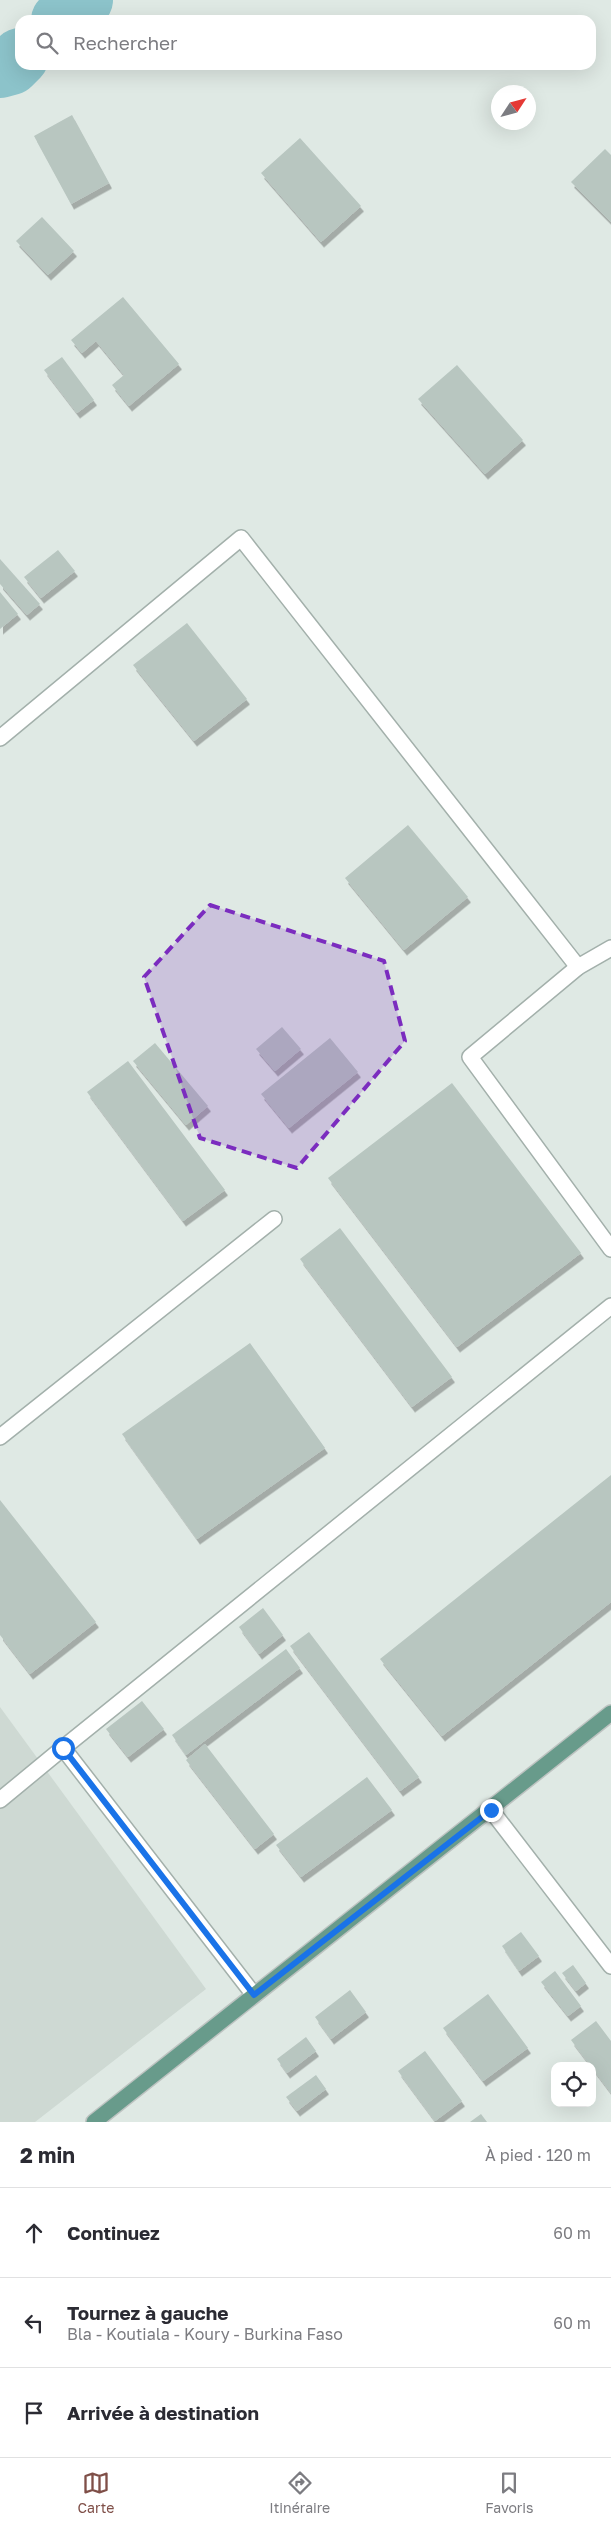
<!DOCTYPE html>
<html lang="fr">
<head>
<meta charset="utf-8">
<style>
  :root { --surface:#fff; --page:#f7f7f7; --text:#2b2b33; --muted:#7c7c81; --line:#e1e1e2; --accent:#7f4f48 }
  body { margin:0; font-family:"Golos Text",sans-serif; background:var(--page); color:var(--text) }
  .controls { position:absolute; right:15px; bottom:15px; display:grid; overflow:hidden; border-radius:10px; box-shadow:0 5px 20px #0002 }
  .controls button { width:45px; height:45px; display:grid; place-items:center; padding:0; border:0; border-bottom:1px solid var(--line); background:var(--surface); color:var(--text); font:25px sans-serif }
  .compass { position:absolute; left:491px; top:85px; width:45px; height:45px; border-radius:50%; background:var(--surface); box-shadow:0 5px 20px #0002; rotate:54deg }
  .stop { position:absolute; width:15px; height:15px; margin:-11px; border:4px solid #1a73e8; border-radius:50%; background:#fff }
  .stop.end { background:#1a73e8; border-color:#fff; box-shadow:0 1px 5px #0008 }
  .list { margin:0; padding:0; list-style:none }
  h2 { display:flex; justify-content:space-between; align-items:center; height:65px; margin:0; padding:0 20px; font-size:21px }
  h2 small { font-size:16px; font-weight:400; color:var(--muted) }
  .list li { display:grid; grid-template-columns:32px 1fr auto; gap:15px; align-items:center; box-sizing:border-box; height:90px; padding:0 20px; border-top:1px solid var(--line) }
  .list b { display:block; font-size:19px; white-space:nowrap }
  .list p { margin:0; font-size:16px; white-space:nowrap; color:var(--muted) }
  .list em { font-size:16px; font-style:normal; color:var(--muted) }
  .icon { flex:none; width:28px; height:28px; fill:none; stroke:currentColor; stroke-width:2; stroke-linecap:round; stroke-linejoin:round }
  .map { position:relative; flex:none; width:611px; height:2122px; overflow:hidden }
  .search { position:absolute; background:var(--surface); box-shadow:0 5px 20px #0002; left:15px; right:15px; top:15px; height:55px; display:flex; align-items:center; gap:12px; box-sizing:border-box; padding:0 18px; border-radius:15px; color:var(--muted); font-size:19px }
  .sheet { height:335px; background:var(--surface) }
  nav { display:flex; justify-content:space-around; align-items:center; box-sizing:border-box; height:70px; border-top:1px solid var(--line); background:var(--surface); font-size:14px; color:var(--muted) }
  nav a { display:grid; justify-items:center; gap:2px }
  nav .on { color:var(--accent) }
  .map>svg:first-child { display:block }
</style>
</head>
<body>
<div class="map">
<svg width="611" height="2122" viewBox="0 0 611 2122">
  <defs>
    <filter id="shadow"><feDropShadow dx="3" dy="5.5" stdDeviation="0" flood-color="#0004"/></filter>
  </defs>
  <rect width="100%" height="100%" fill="#dfe9e4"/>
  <!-- built -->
  <path fill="#ced9d3" d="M0 1707 206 1989 35 2122H0Z"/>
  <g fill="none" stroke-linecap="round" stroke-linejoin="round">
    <!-- river -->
    <g stroke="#8cc3ca" stroke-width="58">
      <path d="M60 20 84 0"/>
      <path d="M0 69 11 66 20 57"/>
    </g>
  </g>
  <!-- building -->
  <g fill="#b8c6c0" filter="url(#shadow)">
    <path d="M72 115 109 183 71 204 34 136Z"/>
    <path d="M300 138 361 206 321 242 261 173Z"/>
    <path d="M605 149 611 155V222L571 182Z"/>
    <path d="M42 217 74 251 48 275 16 241Z"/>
    <path d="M123 297 179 364 129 406 112 385 124 375 96 341 82 353 71 340Z"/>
    <path d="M62 357 94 400 77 413 44 370Z"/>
    <path d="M457 365 523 440 485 474 418 399Z"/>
    <path d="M58 550 75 571 41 598 24 577Z"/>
    <path d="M0 559 40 604 27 615 0 584Z"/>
    <path d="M0 592 18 614 0 629Z"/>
    <path d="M187 623 247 699 194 741 133 665Z"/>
    <path d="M408 825 468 897 404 950 345 878Z"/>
    <path d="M282 1027 301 1049 275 1071 256 1049Z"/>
    <path d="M330 1038 358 1072 289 1128 261 1094Z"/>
    <path d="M155 1043 208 1106 186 1125 133 1061Z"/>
    <path d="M128 1061 225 1190 183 1221 87 1092Z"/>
    <path d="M452 1083 581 1253 457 1347 328 1178Z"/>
    <path d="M340 1228 452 1377 412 1407 300 1259Z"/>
    <path d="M250 1343 325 1448 197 1539 122 1434Z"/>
    <path d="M611 1475V1602L442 1736 380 1659Z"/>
    <path d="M0 1500 96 1622 30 1674 0 1635Z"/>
    <path d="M263 1608 283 1635 259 1654 239 1627Z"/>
    <path d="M309 1632 419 1777 400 1791 290 1646Z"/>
    <path d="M286 1649 300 1668 186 1755 172 1735Z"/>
    <path d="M142 1701 164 1729 128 1757 106 1729Z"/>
    <path d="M205 1744 274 1834 255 1849 186 1760Z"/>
    <path d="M367 1777 392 1810 301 1877 276 1845Z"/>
    <path d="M521 1932 539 1956 519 1971 502 1946Z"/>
    <path d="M573 1965 586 1983 576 1991 562 1973Z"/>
    <path d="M555 1971 581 2006 568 2016 541 1982Z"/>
    <path d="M350 1990 366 2012 331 2039 315 2017Z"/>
    <path d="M488 1994 528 2048 483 2081 443 2028Z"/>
    <path d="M596 2021 611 2041V2093L571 2040Z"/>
    <path d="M306 2037 316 2051 287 2073 277 2059Z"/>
    <path d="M425 2051 462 2101 435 2121 398 2071Z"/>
    <path d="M316 2075 326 2089 297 2111 286 2097Z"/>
    <path d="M481 2114 487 2122H470Z"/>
  </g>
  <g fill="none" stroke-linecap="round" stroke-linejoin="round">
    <defs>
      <g id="minor">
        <path d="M0 738 241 538 578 967"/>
        <path d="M611 948 578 967 470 1057 611 1249"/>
        <path d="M0 1437 274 1219"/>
        <path d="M63 1748 611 1306"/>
        <path d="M0 1800 63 1748 254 1995"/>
        <path d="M491 1810 611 1966"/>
      </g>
      <path id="major" d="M94 2122 611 1713"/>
    </defs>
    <!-- minor casing -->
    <use href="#minor" stroke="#a3b0ab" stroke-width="18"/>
    <!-- major casing -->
    <use href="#major" stroke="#bdc3c1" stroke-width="18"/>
    <!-- minor -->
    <use href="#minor" stroke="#fff" stroke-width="15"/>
    <!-- major -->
    <use href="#major" stroke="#689b8b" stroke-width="15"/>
  </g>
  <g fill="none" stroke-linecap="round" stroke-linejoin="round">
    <!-- route -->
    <path stroke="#1a73e8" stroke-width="6" d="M63 1748 254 1995 491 1810"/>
  </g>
  <!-- marked area -->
  <path fill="#7b2cbf" fill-opacity="0.2" stroke="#7b2cbf" stroke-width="4" stroke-dasharray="10 6" stroke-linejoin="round" d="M210 905 384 961 405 1041 297 1168 200 1138 144 977Z"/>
</svg>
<div class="controls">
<button><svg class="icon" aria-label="locate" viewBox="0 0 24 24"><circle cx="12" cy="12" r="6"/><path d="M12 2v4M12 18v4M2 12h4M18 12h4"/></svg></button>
</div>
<svg class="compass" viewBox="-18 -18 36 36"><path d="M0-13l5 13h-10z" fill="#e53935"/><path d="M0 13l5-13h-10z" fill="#7c7c81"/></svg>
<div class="stop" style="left:63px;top:1748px"></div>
<div class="stop end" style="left:491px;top:1810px"></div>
<div class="search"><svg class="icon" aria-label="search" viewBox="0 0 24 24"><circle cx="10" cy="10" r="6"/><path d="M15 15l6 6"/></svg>Rechercher</div>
</div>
<section class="sheet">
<h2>2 min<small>À pied · 120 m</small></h2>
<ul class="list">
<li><svg class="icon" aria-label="ahead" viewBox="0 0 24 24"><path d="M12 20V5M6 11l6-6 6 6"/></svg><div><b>Continuez</b></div><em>60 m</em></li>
<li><svg class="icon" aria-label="left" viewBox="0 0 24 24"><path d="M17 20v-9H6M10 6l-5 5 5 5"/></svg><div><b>Tournez à gauche</b><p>Bla - Koutiala - Koury - Burkina Faso</p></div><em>60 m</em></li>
<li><svg class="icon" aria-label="arrive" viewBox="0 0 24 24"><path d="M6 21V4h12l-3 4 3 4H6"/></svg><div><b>Arrivée à destination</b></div></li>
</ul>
</section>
<nav>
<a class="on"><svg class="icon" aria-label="map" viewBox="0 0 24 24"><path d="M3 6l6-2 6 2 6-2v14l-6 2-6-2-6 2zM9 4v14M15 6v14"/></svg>Carte</a>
<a><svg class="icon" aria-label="directions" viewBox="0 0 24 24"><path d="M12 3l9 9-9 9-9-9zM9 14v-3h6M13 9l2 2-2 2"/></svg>Itinéraire</a>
<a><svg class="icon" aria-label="saved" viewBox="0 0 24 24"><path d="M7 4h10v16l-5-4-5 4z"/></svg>Favoris</a>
</nav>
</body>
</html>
